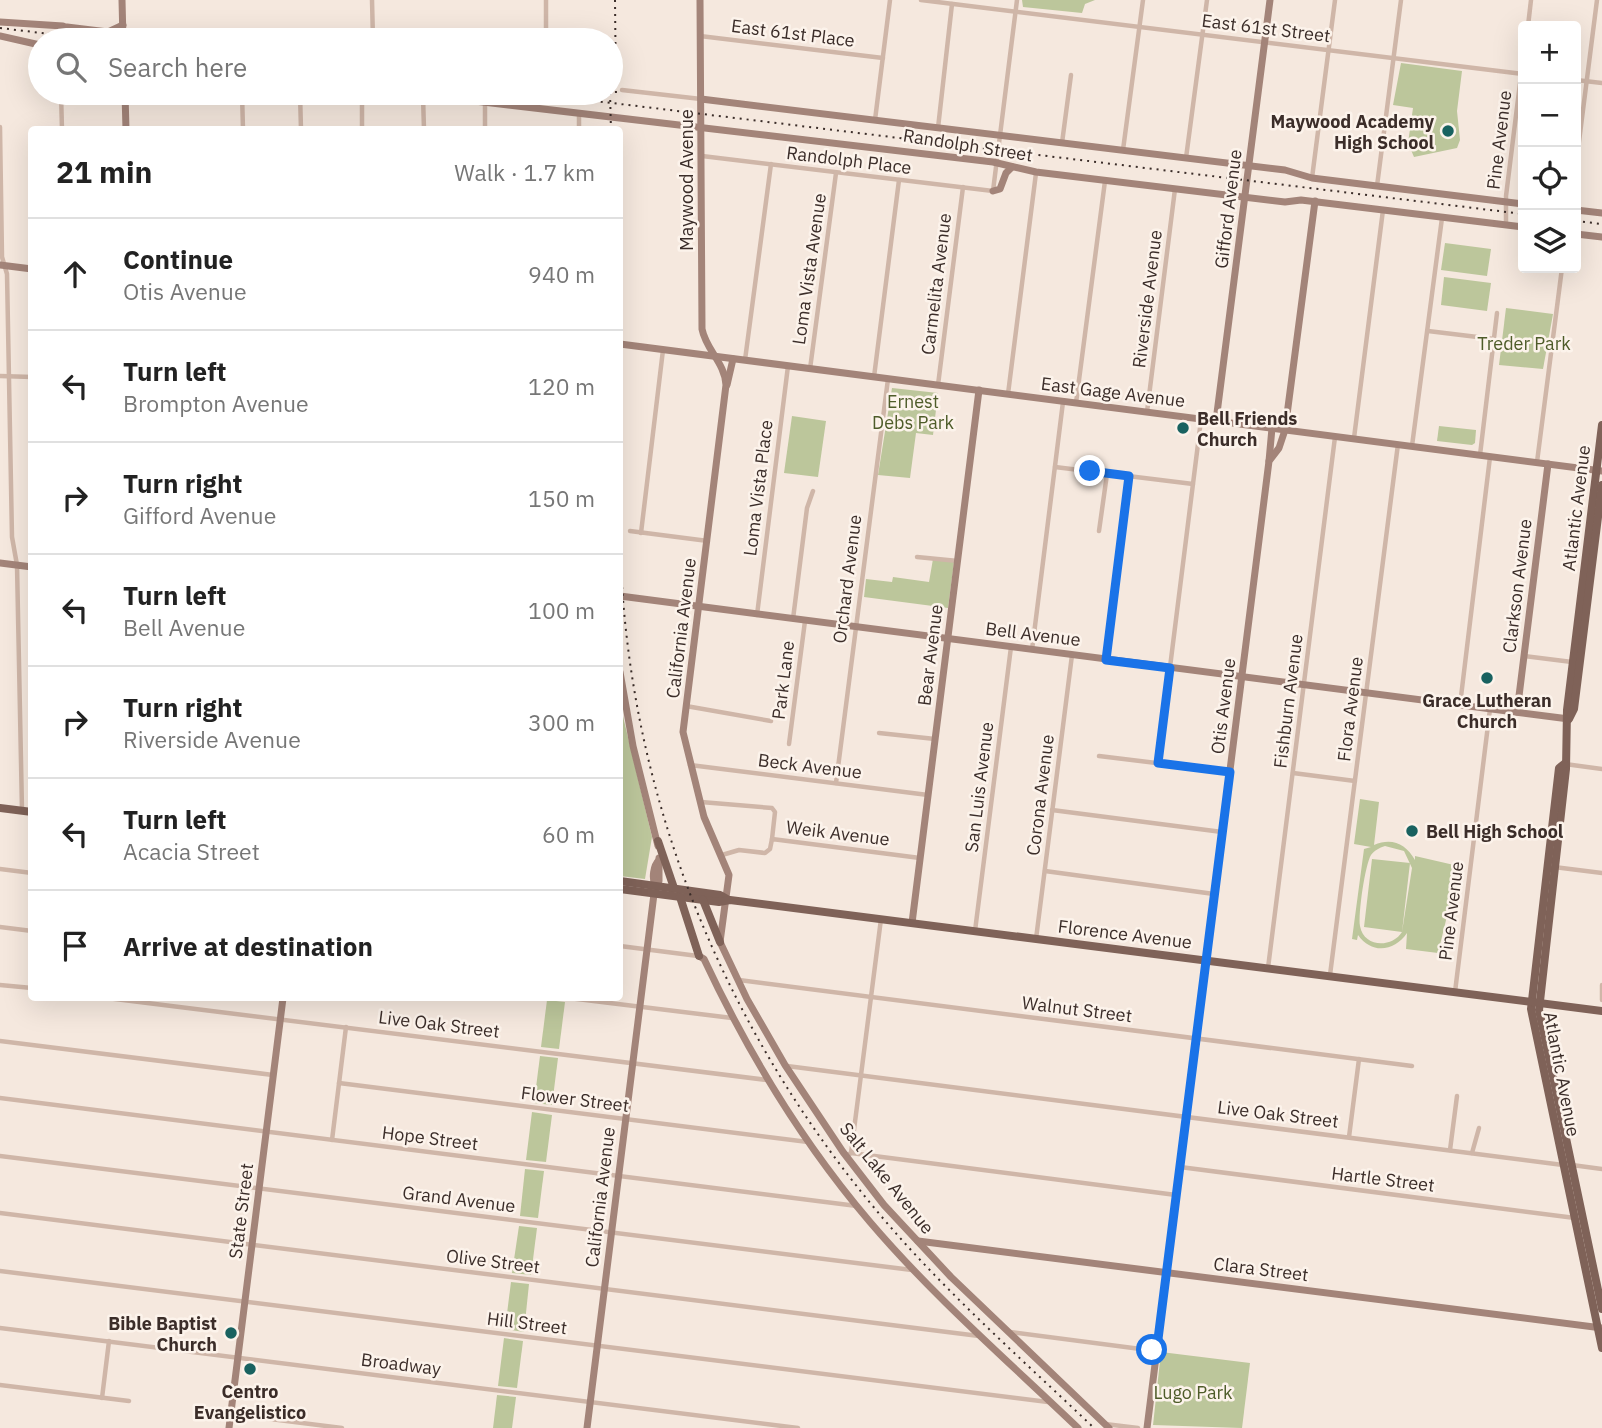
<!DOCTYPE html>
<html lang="en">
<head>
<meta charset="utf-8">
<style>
  :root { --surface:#fff; --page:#f2f2f2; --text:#222; --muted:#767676; --line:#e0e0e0 }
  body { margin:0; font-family:"IBM Plex Sans",sans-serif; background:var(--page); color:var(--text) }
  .controls { position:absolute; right:21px; top:21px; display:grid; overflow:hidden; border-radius:7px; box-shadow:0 7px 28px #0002 }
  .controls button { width:63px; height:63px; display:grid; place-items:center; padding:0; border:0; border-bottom:2px solid var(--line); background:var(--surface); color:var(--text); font:35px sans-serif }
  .stop { position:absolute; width:21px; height:21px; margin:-16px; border:5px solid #1a73e8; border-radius:50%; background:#fff }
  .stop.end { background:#1a73e8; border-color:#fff; box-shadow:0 2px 7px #0008 }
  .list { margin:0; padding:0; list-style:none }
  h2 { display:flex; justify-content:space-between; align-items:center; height:91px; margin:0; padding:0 28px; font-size:30px }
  h2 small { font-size:23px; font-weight:400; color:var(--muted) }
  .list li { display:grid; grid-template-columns:46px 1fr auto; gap:21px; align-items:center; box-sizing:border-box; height:112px; padding:0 28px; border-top:2px solid var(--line) }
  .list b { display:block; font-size:26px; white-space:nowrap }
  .list p { margin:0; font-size:23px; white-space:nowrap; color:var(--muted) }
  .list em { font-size:23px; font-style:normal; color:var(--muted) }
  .icon { flex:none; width:38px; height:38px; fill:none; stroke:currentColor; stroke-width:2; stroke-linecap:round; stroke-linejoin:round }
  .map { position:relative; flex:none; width:1602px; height:1428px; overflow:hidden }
  .search { position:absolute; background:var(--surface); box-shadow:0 7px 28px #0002; left:28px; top:28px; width:595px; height:77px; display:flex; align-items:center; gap:18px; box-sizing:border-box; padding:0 24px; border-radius:38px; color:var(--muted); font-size:26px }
  .panel { position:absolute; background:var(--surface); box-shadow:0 7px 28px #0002; left:28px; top:126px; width:595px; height:875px; border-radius:7px }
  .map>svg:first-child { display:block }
</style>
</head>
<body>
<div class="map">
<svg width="1602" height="1428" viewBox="0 0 1602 1428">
  <rect width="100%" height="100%" fill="#f5e8de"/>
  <!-- green -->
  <g fill="#bcc69b" fill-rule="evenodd">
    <path d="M1022 0H1095L1085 4 1082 13 1023 7Z"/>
    <path d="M1401 63 1462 71 1457 111 1460 140 1457 148 1414 157 1411 150H1407L1413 108 1393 105Z"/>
    <path d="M1445 243 1491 249 1487 276 1441 270Z"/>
    <path d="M1444 277 1491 283 1487 311 1441 305Z"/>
    <path d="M1506 308 1553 314 1543 369 1499 365Z"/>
    <path d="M892 388 938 393 933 435 916 433 910 478 878 475Z"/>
    <path d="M792 416 826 421 818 477 784 473Z"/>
    <path d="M1439 426 1476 430 1475 443 1472 445 1437 441Z"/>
    <path d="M933 559 954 562 948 608 864 597 866 579 892 582 893 577 929 582Z"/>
    <path d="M620 704 652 837 645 879 620 876Z"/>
    <path d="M1360 799 1379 802 1374 845C1392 837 1406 844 1415 860V856L1454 865 1458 871 1438 953 1406 949 1407 933C1395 951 1372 955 1358 935L1357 940 1352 939 1364 849 1371 847 1354 844ZM1385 846 1404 851 1412 868 1402 932 1410 863 1372 859 1364 927 1402 932C1392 948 1364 948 1360 926 1358 914 1365 865 1371 855 1375 850 1379 848 1385 846Z"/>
    <path d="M547 1000 565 1002 559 1049 541 1047Z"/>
    <path d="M540 1056 558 1058 552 1105 534 1103Z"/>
    <path d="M532 1112 552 1115 546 1162 526 1160Z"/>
    <path d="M525 1169 544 1171 538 1218 520 1216Z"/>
    <path d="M519 1226 537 1228 531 1275 512 1273Z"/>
    <path d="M511 1282 529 1284 524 1332 505 1329Z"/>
    <path d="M504 1338 523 1341 517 1388 498 1386Z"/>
    <path d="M1161 1352 1250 1363 1242 1428 1153 1425Z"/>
    <path d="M497 1395 516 1397 512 1428H493Z"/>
  </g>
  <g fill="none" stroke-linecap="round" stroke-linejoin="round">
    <!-- street -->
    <g stroke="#cfb6a8" stroke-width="4.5">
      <path d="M372 0 373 40"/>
      <path d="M546 0V40"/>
      <path d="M921 0 1523 74"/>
      <path d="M1528 26 1531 0"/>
      <path d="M700 36 883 58"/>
      <path d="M1576 80 1602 83"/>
      <path d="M622 90 701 99"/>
      <path d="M61 93 62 130"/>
      <path d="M242 93 243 130"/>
      <path d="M300 93 301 130"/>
      <path d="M362 93V130"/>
      <path d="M423 96 424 130"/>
      <path d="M485 103V130"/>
      <path d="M579 114V130"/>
      <path d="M875 120 890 0"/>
      <path d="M0 127 2 257 7 274 12 537 17 565 22 810"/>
      <path d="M938 128 952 4"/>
      <path d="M1062 143 1071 75"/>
      <path d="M1123 150 1143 0"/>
      <path d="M702 156 993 191 1017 0"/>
      <path d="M1186 158 1207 0"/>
      <path d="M1576 165 1597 0"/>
      <path d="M1312 178 1335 0"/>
      <path d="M1377 186 1401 0"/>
      <path d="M1506 225V196L1523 59"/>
      <path d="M1428 331 1494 339"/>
      <path d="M745 360 771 164"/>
      <path d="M810 369 836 173"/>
      <path d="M0 376 32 377"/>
      <path d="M874 377 899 180"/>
      <path d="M938 385 963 187"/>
      <path d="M1008 394 1036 173"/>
      <path d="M1076 403 1105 181"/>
      <path d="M1147 412 1175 189"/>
      <path d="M1354 438 1383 210"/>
      <path d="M1412 446 1442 218"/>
      <path d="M1480 455 1497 313"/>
      <path d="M1537 462 1562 268"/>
      <path d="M1055 467 1193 484"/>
      <path d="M630 531 708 541"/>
      <path d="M1099 531 1107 474"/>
      <path d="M641 533 663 350"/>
      <path d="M917 557 958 561"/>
      <path d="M757 615 788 366"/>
      <path d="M793 619 807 508 813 491"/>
      <path d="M1032 650 1063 402"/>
      <path d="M1524 656 1572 662"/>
      <path d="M1106 660 1129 476"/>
      <path d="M1460 705 1490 457"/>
      <path d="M686 706 771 721"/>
      <path d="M879 733 935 739"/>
      <path d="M789 744 805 621"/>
      <path d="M1099 756 1230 772"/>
      <path d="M1158 763 1201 420"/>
      <path d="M1565 764 1602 769"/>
      <path d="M690 765 928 795"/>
      <path d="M1293 773 1355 781"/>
      <path d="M836 783 888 379"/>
      <path d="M701 802 772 808 775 812 772 839"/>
      <path d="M1052 810 1222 832"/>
      <path d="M722 855 739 850 765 853 770 849 772 839 920 858"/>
      <path d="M1554 867 1602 873"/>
      <path d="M0 869 32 873"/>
      <path d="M1045 871 1214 894"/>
      <path d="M0 927 32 931"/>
      <path d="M975 931 1011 647"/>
      <path d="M1036 939 1072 655"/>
      <path d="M620 946 698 956"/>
      <path d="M1268 968 1335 437"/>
      <path d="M1330 975 1398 444"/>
      <path d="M739 980 1412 1066"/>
      <path d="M0 985 32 988"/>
      <path d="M1602 985V1000"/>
      <path d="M1455 992 1490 709"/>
      <path d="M107 998 767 1080"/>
      <path d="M569 998 732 1018"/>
      <path d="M0 1041 273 1075"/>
      <path d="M787 1066 1563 1165"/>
      <path d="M339 1083 808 1142"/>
      <path d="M0 1098 857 1206"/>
      <path d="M1349 1137 1359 1059"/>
      <path d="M332 1140 346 1027"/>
      <path d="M1450 1150 1457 1096"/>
      <path d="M851 1153 881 919"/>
      <path d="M1472 1153 1479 1128"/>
      <path d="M0 1156 912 1270"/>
      <path d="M846 1156 851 1153 1176 1195"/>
      <path d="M1572 1165 1602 1169"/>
      <path d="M1180 1167 1575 1218"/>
      <path d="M0 1213 979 1336"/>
      <path d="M0 1271 1048 1402"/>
      <path d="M0 1328 798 1428"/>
      <path d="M1010 1332 1156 1351"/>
      <path d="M0 1385 129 1401"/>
      <path d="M102 1398 109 1341"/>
      <path d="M231 1414 342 1428"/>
      <path d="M1105 1424 1138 1428"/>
    </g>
    <!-- secondary -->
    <g stroke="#a38479" stroke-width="7">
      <path d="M122 0 123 40"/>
      <path d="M700 0 702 329C706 350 725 363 726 385L683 732 704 817 729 875 720 942 747 999 785 1065 843 1152 884 1205 951 1277 1109 1428"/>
      <path d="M0 22 63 26 85 40"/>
      <path d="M67 27 108 32 123 25"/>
      <path d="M0 36 40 45"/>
      <path d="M125 93 126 130"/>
      <path d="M407 93 993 162 1036 172 1285 202 1301 200 1523 227"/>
      <path d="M701 99 1285 170 1312 178 1523 204"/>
      <path d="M993 191 1000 189 1006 173 1012 167"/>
      <path d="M1576 210 1602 213"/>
      <path d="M1576 234 1602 237"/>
      <path d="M0 265 32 269"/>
      <path d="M620 344 1602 471"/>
      <path d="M727 385 733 359"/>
      <path d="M1216 421 1270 0"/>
      <path d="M1269 461 1272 428"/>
      <path d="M0 563 32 567"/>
      <path d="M620 596 1569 719"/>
      <path d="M620 672 633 746 658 846"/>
      <path d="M1517 712 1548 464"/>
      <path d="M655 886 659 881V858"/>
      <path d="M912 923 979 390"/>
      <path d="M699 956 704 959C748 1053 802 1142 870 1222 933 1296 1008 1361 1078 1428"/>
      <path d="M918 1241 1602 1328"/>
      <path d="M229 1428 283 998"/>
      <path d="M587 1428 655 886C652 878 653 866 659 860"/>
      <path d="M1147 1428 1269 461 1279 448 1285 430 1315 201"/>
    </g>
    <!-- primary -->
    <g stroke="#7f6258" stroke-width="8">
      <path d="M1602 425 1567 710 1566 769 1539 1010 1602 1309"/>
      <path d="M1569 719 1574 709 1602 485"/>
      <path d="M1564 764 1559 768 1531 1009 1602 1348"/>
      <path d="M0 808 32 812"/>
      <path d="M658 841 674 888"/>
      <path d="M620 881 720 895 727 899"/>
      <path d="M620 889 719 902 730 900 1602 1011"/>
      <path d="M680 897 699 956"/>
      <path d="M703 900 720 942"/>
    </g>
    <!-- rail -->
    <g stroke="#3b2d29" stroke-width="2" stroke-dasharray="2 5" stroke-linecap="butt">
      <path d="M615 0 616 98"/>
      <path d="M0 28 100 40"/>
      <path d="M482 93 604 102 1523 214"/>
      <path d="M610 93 611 130"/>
      <path d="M1576 221 1602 224"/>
      <path d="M620 538C625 798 729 1046 901 1239 961 1306 1029 1366 1094 1428"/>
    </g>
  </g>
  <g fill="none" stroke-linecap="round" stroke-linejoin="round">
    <!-- route -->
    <path stroke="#1a73e8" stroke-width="9" d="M1090 471 1129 476 1106 660 1170 668 1158 763 1230 772 1157 1347 1156 1351 1152 1350"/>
  </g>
  <!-- markers -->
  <g fill="#196260" stroke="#fcf3eb" stroke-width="2.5">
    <circle cx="1448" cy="131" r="7"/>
    <circle cx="1183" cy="428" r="7"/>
    <circle cx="1487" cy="678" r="7"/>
    <circle cx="1412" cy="831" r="7"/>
    <circle cx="231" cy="1333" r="7"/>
    <circle cx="250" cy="1369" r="7"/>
  </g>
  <g text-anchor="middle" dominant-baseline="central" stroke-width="5" stroke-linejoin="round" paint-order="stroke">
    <!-- street labels -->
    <g font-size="18" fill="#3b2d29" stroke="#fcf3eb">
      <text transform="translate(1266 28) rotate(7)">East 61st Street</text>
      <text transform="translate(793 33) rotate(7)">East 61st Place</text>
      <text transform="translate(1499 140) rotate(-83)">Pine Avenue</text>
      <text transform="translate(968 145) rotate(9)">Randolph Street</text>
      <text transform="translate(849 160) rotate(7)">Randolph Place</text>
      <text transform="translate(686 180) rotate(-90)">Maywood Avenue</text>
      <text transform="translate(1228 209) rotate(-83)">Gifford Avenue</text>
      <text transform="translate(809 269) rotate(-82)">Loma Vista Avenue</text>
      <text transform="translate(936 284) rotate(-83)">Carmelita Avenue</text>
      <text transform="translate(1147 299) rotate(-83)">Riverside Avenue</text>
      <text transform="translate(1113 392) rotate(7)">East Gage Avenue</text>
      <text transform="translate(758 488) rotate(-83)">Loma Vista Place</text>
      <text transform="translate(1576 508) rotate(-83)">Atlantic Avenue</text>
      <text transform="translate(847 579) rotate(-83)">Orchard Avenue</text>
      <text transform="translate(1517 586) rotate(-83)">Clarkson Avenue</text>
      <text transform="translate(681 628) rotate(-83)">California Avenue</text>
      <text transform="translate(1033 634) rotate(7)">Bell Avenue</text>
      <text transform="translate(930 655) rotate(-83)">Bear Avenue</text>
      <text transform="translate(783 680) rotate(-83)">Park Lane</text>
      <text transform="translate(1288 701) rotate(-83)">Fishburn Avenue</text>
      <text transform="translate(1223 706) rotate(-83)">Otis Avenue</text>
      <text transform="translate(1350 709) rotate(-83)">Flora Avenue</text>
      <text transform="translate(810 766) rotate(7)">Beck Avenue</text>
      <text transform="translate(979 787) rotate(-83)">San Luis Avenue</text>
      <text transform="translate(1040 795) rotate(-83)">Corona Avenue</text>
      <text transform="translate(838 833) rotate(7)">Weik Avenue</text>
      <text transform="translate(1451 911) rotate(-83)">Pine Avenue</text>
      <text transform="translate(1125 934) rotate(7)">Florence Avenue</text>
      <text transform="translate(1077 1009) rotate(7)">Walnut Street</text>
      <text transform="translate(439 1024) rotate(7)">Live Oak Street</text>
      <text transform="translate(1562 1074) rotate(79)">Atlantic Avenue</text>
      <text transform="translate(575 1099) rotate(7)">Flower Street</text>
      <text transform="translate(1278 1114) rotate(7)">Live Oak Street</text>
      <text transform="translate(430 1138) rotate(7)">Hope Street</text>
      <text transform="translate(887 1178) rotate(51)">Salt Lake Avenue</text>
      <text transform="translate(1383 1179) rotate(7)">Hartle Street</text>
      <text transform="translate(600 1197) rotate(-83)">California Avenue</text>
      <text transform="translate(459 1199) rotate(7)">Grand Avenue</text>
      <text transform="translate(241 1211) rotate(-83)">State Street</text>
      <text transform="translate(493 1261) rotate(7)">Olive Street</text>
      <text transform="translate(1261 1269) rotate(7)">Clara Street</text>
      <text transform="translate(527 1323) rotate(7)">Hill Street</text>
      <text transform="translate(401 1364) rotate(7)">Broadway</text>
    </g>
    <!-- poi labels -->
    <g font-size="18" font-weight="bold" fill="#3b2d29" stroke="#fcf3eb" text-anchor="end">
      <text x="1434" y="121">Maywood Academy<tspan x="1434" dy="21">High School</tspan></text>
      <text x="1197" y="418" text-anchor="start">Bell Friends<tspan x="1197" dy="21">Church</tspan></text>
      <text x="1487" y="700" text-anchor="middle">Grace Lutheran<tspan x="1487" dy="21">Church</tspan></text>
      <text x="1426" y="831" text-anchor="start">Bell High School</text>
      <text x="217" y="1323">Bible Baptist<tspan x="217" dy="21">Church</tspan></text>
      <text x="250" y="1391" text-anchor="middle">Centro<tspan x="250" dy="21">Evangelistico</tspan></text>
    </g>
    <!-- park labels -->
    <g font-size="18" fill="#4e5c29" stroke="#fcf3eb">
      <text x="1524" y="343">Treder Park</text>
      <text x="913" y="401">Ernest<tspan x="913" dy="21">Debs Park</tspan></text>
      <text x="1193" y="1392">Lugo Park</text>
    </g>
  </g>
</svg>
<div class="controls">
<button>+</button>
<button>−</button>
<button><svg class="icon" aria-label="locate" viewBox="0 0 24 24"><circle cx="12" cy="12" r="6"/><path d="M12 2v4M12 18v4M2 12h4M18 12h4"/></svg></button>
<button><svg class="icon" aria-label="layers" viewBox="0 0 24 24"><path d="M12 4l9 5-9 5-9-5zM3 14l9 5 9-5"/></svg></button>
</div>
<div class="stop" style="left:1152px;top:1350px"></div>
<div class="stop end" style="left:1090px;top:471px"></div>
<div class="search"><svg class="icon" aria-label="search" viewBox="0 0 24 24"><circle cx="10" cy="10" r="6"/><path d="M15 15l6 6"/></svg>Search here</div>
<section class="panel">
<h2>21 min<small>Walk · 1.7 km</small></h2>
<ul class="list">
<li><svg class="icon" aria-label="ahead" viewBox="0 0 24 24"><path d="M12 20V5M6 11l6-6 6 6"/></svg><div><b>Continue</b><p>Otis Avenue</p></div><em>940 m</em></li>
<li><svg class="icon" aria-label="left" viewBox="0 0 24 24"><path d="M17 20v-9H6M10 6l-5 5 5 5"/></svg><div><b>Turn left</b><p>Brompton Avenue</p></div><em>120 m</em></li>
<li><svg class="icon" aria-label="right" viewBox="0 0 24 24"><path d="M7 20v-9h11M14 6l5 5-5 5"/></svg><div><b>Turn right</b><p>Gifford Avenue</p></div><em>150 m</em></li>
<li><svg class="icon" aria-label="left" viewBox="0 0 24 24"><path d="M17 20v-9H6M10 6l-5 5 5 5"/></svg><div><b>Turn left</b><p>Bell Avenue</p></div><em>100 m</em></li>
<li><svg class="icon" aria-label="right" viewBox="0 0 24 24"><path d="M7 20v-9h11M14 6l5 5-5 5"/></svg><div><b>Turn right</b><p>Riverside Avenue</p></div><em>300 m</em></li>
<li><svg class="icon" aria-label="left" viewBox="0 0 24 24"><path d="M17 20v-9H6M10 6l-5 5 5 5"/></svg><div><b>Turn left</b><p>Acacia Street</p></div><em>60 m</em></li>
<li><svg class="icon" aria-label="arrive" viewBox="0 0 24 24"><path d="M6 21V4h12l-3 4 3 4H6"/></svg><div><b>Arrive at destination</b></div></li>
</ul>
</section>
</div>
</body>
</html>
